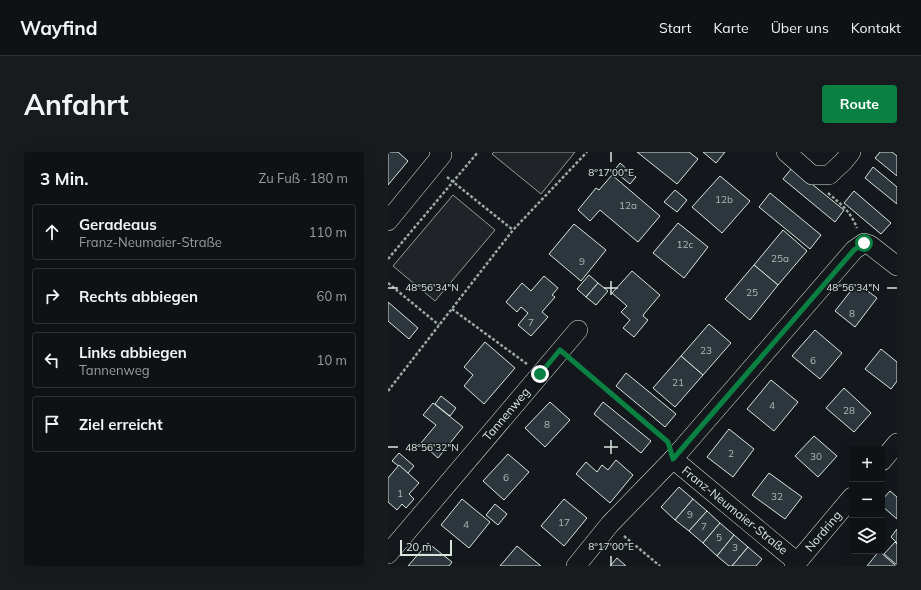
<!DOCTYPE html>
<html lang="de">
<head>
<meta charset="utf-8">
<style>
  :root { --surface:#0f1215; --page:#181b1e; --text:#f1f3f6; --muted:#9b9ea0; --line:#2f3234; --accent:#0b8043 }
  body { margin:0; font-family:Mulish,sans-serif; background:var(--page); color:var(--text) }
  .controls { position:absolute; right:12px; bottom:12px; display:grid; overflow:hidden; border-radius:4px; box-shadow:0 4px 16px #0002 }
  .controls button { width:36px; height:36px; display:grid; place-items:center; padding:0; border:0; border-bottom:1px solid var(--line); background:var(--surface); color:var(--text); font:20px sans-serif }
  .scale { position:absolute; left:12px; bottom:10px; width:52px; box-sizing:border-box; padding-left:4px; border:2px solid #d8e6dc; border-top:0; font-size:11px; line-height:14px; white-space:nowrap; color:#d8e6dc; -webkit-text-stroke:3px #14181c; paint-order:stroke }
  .stop { position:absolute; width:12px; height:12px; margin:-9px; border:3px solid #0b8043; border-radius:50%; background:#fff }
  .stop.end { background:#0b8043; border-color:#fff; box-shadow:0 1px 4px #0008 }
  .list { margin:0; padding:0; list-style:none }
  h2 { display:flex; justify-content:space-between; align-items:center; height:52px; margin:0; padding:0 16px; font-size:17px }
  h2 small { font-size:13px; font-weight:400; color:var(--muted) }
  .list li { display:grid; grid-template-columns:26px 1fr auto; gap:12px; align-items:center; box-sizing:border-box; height:56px; margin:0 8px 8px; padding:0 8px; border:1px solid var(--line); border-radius:4px }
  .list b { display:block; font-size:15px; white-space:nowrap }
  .list p { margin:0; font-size:13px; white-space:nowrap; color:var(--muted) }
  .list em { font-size:13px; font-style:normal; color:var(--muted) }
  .icon { flex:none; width:22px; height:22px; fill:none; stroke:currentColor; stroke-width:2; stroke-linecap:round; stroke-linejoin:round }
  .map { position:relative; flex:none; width:509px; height:414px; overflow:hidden; border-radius:4px }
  header { display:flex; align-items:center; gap:24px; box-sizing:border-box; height:56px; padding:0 20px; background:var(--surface); border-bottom:1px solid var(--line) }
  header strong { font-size:19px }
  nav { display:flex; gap:22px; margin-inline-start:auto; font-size:14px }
  .intro { display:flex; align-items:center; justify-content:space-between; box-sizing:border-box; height:96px; padding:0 24px }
  h1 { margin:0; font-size:28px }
  .button { padding:10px 18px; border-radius:4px; background:var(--accent); color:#fff; font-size:14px; font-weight:700 }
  main { display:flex; gap:24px; padding:0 24px }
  aside { flex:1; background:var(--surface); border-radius:4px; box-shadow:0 4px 16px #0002 }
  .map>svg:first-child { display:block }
</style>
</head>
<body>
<header>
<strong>Wayfind</strong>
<nav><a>Start</a><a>Karte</a><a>Über uns</a><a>Kontakt</a></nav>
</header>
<div class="intro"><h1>Anfahrt</h1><a class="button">Route</a></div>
<main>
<aside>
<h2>3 Min.<small>Zu Fuß · 180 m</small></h2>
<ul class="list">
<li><svg class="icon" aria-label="ahead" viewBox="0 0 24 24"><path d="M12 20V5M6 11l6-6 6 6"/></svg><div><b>Geradeaus</b><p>Franz-Neumaier-Straße</p></div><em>110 m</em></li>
<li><svg class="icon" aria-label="right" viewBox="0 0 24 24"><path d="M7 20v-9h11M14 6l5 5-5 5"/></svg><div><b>Rechts abbiegen</b></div><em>60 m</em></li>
<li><svg class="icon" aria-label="left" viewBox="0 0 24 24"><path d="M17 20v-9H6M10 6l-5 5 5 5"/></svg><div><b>Links abbiegen</b><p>Tannenweg</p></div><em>10 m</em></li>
<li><svg class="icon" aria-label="arrive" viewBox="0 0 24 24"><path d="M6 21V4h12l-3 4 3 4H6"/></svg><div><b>Ziel erreicht</b></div></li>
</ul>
</aside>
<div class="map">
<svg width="509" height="414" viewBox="0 0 509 414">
  <rect width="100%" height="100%" fill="#14181c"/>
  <!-- green -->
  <g fill="#202428" stroke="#939e99">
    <path d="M106 0H187L153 42 104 2Z"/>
    <path d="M65 43 107 78 47 149 5 114Z"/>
  </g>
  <!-- building -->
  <g fill="#2c363c" stroke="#d8e6dc">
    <path d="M0 0H10L20 9 0 33Z"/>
    <path d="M249 0H301L310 7 289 32Z"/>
    <path d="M315 0H337L328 11Z"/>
    <path d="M492 0H504L509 4V24L487 6Z"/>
    <path d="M232 11 248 25 242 32 226 19Z"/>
    <path d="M485 15 509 35V52L477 26Z"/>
    <path d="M404 16 456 58 447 70 395 27Z"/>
    <path d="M224 23 272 64 250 90 212 58 202 69 190 58 208 36 211 38Z"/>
    <path d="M332 24 362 49 334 81 304 55Z"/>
    <path d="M287 38 299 48 289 60 276 50Z"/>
    <path d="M466 39 503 71 493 82 456 51Z"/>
    <path d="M382 41 433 83 422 97 371 55Z"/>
    <path d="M290 71 320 95 296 126 265 101Z"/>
    <path d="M186 72 218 98 193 129 161 102Z"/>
    <path d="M395 78 419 99 390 133 366 113Z"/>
    <path d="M366 113 390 133 362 168 337 147Z"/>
    <path d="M244 119 272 143 256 162 255 164 260 168 246 185 235 176 242 168 233 160 239 154 224 141Z"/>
    <path d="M201 123 210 131 198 145 189 137Z"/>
    <path d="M156 124 170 136 164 143 167 145 154 160 160 165 143 184 130 173 140 161 133 155 129 160 118 150 134 131 143 139Z"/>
    <path d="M210 131 220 139 208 153 198 145Z"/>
    <path d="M469 131 489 146 467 175 447 159Z"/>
    <path d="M0 150 30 176 21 187 0 169Z"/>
    <path d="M321 172 343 191 315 223 293 204Z"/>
    <path d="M427 178 454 201 432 227 404 204Z"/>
    <path d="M97 190 127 216 96 252 76 234 85 223 76 215Z"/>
    <path d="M493 197 509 210V229L503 237 477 217Z"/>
    <path d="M293 204 315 223 287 255 265 236Z"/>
    <path d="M238 221 288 262 277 275 228 234Z"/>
    <path d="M383 228 410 250 386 279 359 257Z"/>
    <path d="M456 236 483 261 466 280 438 256Z"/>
    <path d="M53 244 68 256 62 264 47 252Z"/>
    <path d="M162 250 182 268 157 295 137 276Z"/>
    <path d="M215 250 263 289 253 301 206 262Z"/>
    <path d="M45 251 75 275 50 306 33 291 48 273 35 263Z"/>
    <path d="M341 277 366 297 345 325 319 305Z"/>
    <path d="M426 284 449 304 430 325 407 304Z"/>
    <path d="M11 301 26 314 20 321 4 309Z"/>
    <path d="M120 302 141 320 116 348 95 329Z"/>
    <path d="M228 308 245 323 222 351 188 322 198 310 209 320 214 313 220 318Z"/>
    <path d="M11 313 31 331 21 342 26 347 18 356 14 352 9 358 0 350V326Z"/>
    <path d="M381 321 414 345 397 367 364 343Z"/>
    <path d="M291 335 305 347 287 368 273 355Z"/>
    <path d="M502 339 509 345V367L494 354V348Z"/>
    <path d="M74 347 102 370 81 396 53 373Z"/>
    <path d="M176 347 199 366 176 394 153 374Z"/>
    <path d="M305 347 319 359 301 379 287 368Z"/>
    <path d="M107 352 119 362 110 373 98 363Z"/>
    <path d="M319 359 332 371 315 391 301 379Z"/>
    <path d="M332 371 346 383 329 404 315 391Z"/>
    <path d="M509 377V391L503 385Z"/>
    <path d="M346 383 360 395 344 414H341L329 404Z"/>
    <path d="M507 390 509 392V413L496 402Z"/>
    <path d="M40 391 64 410 61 414H20Z"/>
    <path d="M129 394 153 414H112Z"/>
    <path d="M360 395 374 407 368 414H344Z"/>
    <path d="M491 399 508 414H479Z"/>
    <path d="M229 406 238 414H222Z"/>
  </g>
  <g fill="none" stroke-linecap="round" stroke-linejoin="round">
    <defs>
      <g id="minor">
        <path d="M398 0 424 23H441L455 10 463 0"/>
        <path d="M0 69 54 3 51 0"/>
        <path d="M285 307 409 410"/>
        <path d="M494 309 509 291"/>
        <path d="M0 402 190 178"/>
        <path d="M188 414 222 372 285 307 466 98 476 91 482 93 509 114"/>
        <path d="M406 414 464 345"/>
      </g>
    </defs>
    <!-- minor casing -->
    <use href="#minor" stroke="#d8e6dc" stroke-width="20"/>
    <!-- path -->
    <g stroke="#9da8a2" stroke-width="2.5" stroke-dasharray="3 2" stroke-linecap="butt">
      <path d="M59 25 125 78"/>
      <path d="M440 41C454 53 462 59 469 76"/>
      <path d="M0 107 90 0"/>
      <path d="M0 131 51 173"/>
      <path d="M64 157 139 212"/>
      <path d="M186 210 278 289"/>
      <path d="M0 239 125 78 199 0"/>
      <path d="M236 384 272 414"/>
    </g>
    <!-- minor -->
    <use href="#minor" stroke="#14181c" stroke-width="19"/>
  </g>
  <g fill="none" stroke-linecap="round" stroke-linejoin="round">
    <!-- route -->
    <path stroke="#0b8043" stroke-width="5" d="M152 222 172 198 280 290 285 307 466 98 476 91"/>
  </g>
  <!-- ticks -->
  <path fill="none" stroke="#d8e6dc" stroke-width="1.5" d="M223 0V10M223 129V143M0 136H10M216 136H230M499 136H509M223 288V302M0 295H10M216 295H230M223 404V414"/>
  <g text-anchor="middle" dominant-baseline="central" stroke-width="3" stroke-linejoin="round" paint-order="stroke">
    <!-- number labels -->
    <g font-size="10" fill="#adbab4">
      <text x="336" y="47">12b</text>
      <text x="240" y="53">12a</text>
      <text x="297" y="92">12c</text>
      <text x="392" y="106">25a</text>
      <text x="194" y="109">9</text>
      <text x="364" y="140">25</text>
      <text x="464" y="161">8</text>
      <text x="143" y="170">7</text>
      <text x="318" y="198">23</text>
      <text x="425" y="208">6</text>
      <text x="290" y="230">21</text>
      <text x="384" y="253">4</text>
      <text x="461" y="258">28</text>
      <text x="159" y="272">8</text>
      <text x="343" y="301">2</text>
      <text x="428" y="304">30</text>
      <text x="118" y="325">6</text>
      <text x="12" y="341">1</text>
      <text x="389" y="344">32</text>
      <text x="302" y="362">9</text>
      <text x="176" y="370">17</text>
      <text x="78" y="372">4</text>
      <text x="316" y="374">7</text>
      <text x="331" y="385">5</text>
      <text x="347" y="395">3</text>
    </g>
    <!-- street labels -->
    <g font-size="12" fill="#d8e6dc" stroke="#14181c">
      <text transform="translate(118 262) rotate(-50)">Tannenweg</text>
      <text transform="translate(347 358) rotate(39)">Franz-Neumaier-Straße</text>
      <text transform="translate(435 379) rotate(-50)">Nordring</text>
    </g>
  </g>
  <g font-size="10" text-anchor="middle" fill="#d8e6dc" stroke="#14181c" stroke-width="3" stroke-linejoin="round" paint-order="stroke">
    <text x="223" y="24">8°17'00"E</text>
    <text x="44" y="139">48°56'34"N</text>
    <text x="465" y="139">48°56'34"N</text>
    <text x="44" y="299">48°56'32"N</text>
    <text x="223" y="398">8°17'00"E</text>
  </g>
</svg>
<div class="controls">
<button>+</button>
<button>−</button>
<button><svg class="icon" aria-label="layers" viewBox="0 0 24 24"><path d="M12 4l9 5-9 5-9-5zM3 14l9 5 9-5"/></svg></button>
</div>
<div class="scale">20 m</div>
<div class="stop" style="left:476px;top:91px"></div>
<div class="stop end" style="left:152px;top:222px"></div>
</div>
</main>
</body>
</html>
